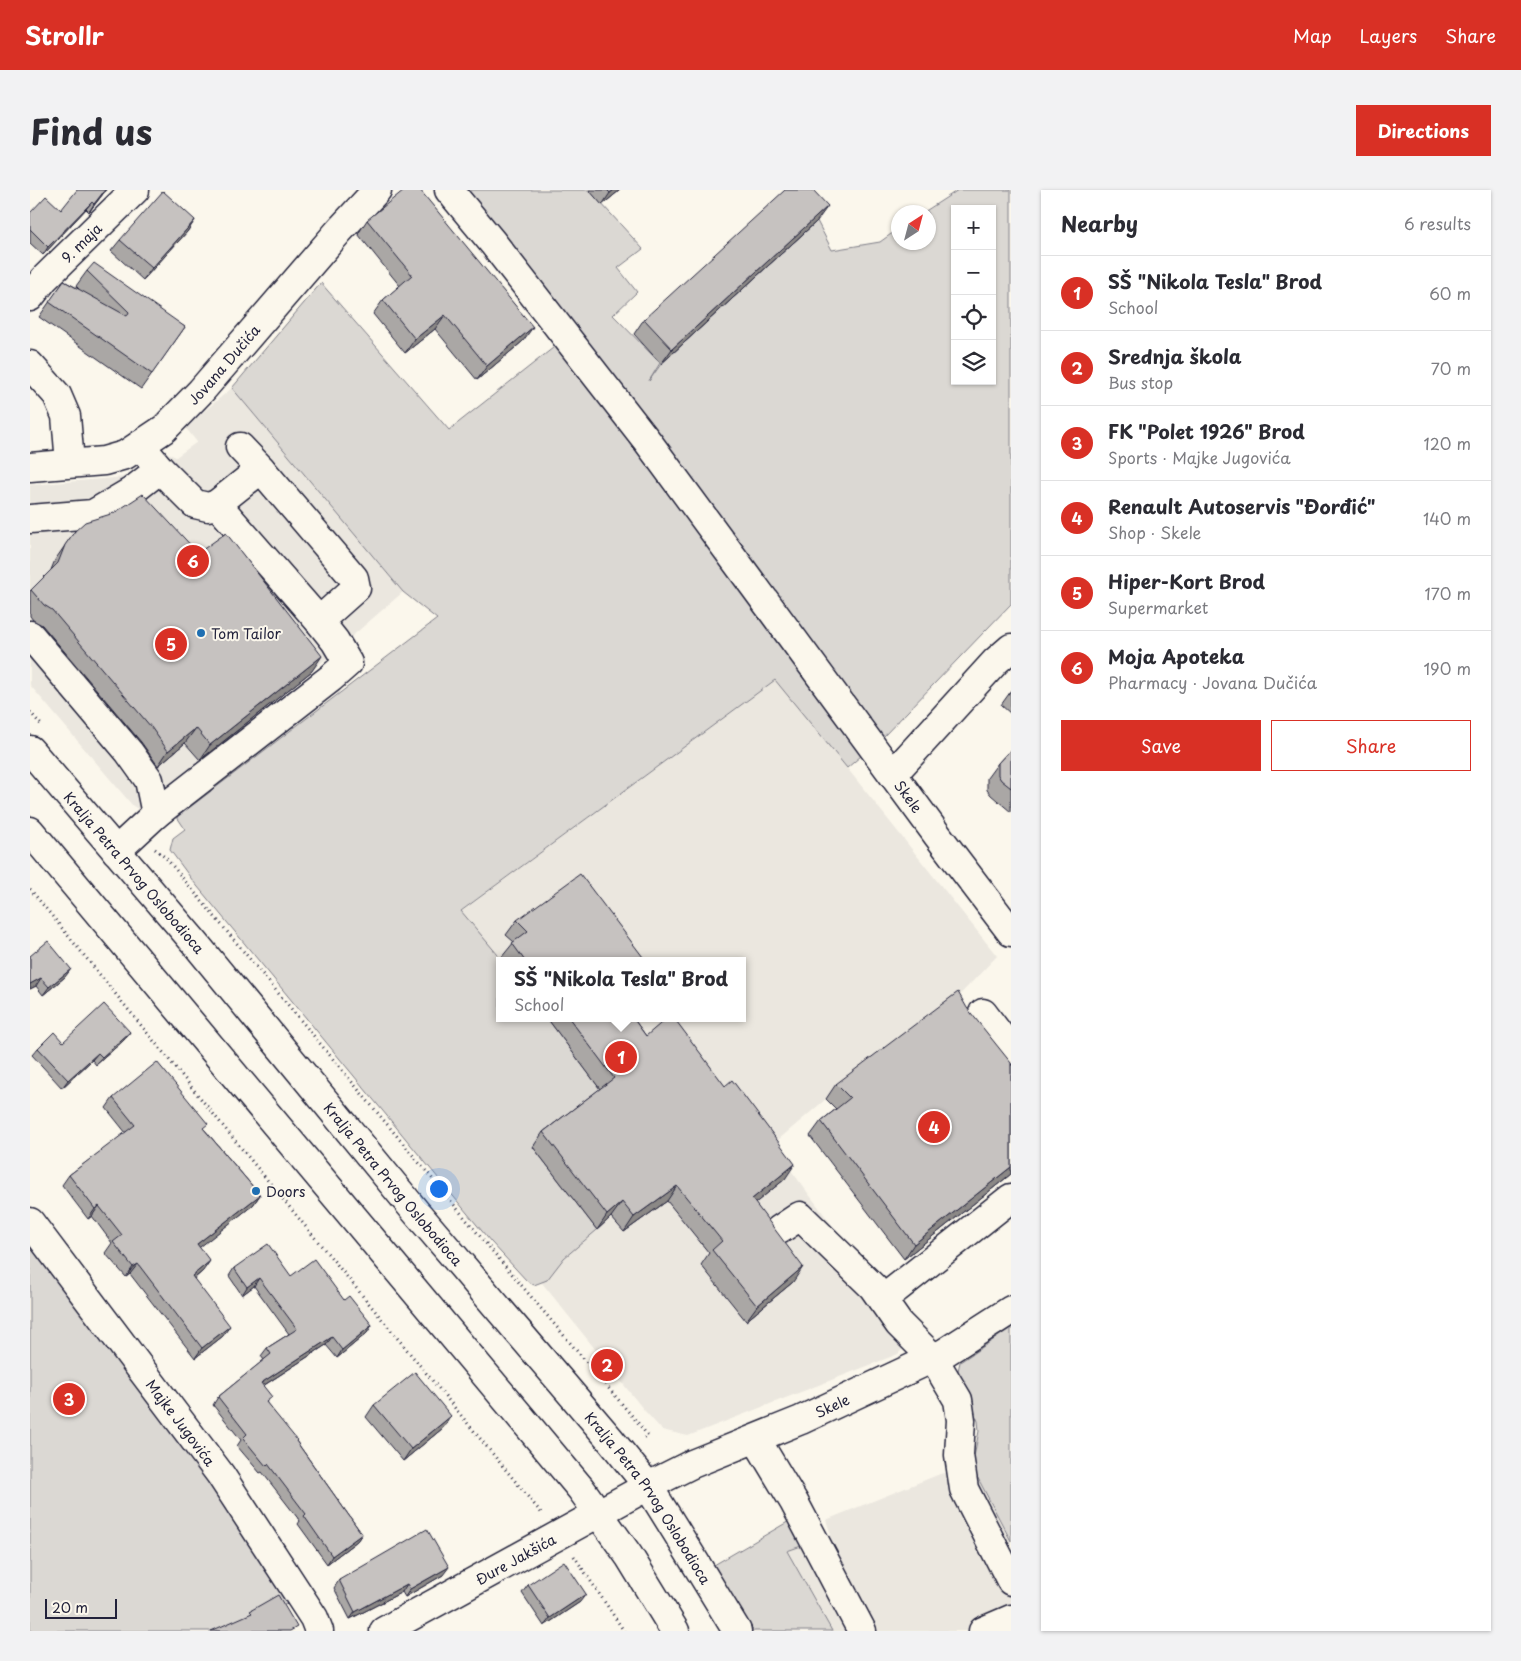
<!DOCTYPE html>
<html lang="en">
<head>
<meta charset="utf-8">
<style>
  :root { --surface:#fff; --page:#f2f2f3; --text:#2b2b33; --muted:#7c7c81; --line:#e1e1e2; --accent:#d93025 }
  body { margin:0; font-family:"Playpen Sans",sans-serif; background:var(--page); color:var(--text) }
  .controls { position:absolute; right:15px; top:15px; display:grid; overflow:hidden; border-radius:0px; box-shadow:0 1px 4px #0004 }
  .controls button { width:45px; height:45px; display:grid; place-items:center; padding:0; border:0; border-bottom:1px solid var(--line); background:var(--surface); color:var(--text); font:25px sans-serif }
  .compass { position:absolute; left:861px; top:15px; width:45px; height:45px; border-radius:50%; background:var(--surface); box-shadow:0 1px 4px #0004; rotate:36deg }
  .scale { position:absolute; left:15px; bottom:12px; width:72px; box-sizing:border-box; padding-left:5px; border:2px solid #22223b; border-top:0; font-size:14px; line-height:18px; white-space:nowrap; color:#22223b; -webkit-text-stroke:4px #fbf7ec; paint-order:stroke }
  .you { position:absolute; left:408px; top:998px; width:18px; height:18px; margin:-12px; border:4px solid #fff; border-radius:50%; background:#1a73e8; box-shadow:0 0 0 8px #1a73e833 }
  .badge { display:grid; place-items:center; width:32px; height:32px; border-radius:50%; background:var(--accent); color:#fff; font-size:16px; font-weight:700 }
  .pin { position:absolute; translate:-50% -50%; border:2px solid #fff; box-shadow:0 1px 5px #0006 }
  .popup { position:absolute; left:466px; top:767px; width:250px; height:65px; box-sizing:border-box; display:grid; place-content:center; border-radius:0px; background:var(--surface); filter:drop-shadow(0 1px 4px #0005); font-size:16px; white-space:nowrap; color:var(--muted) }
  .popup b { font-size:19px; color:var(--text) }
  .popup::after { content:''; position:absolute; left:50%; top:100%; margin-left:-10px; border:10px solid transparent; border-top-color:var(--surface) }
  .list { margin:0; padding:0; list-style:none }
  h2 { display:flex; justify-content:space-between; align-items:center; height:65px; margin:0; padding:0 20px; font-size:21px }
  h2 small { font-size:16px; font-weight:400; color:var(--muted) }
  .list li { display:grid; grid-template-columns:32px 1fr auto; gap:15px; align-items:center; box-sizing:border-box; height:75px; padding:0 20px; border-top:1px solid var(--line) }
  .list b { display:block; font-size:19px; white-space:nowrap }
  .list p { margin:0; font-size:16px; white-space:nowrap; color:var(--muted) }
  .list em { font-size:16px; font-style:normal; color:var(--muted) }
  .actions { display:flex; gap:10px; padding:15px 20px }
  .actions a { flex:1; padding:11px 0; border:1px solid var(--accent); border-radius:0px; text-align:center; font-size:18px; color:var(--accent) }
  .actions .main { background:var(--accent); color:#fff }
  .icon { flex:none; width:28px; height:28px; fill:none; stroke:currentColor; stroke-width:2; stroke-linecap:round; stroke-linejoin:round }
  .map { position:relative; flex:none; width:981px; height:1441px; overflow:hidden; border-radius:0px }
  header { display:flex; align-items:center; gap:30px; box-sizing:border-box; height:70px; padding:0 25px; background:var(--accent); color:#fff }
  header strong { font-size:24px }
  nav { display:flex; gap:28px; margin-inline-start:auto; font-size:18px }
  .intro { display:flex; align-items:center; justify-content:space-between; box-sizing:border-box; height:120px; padding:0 30px }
  h1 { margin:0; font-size:35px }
  .button { padding:12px 22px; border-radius:0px; background:var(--accent); color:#fff; font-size:18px; font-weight:700 }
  main { display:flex; gap:30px; padding:0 30px }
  aside { flex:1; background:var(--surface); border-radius:0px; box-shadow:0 1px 4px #0004 }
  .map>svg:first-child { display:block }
</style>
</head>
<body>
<header>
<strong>Strollr</strong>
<nav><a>Map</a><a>Layers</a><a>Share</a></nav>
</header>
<div class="intro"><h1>Find us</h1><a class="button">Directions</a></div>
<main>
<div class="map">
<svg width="981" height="1441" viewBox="0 0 981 1441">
  <rect width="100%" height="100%" fill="#fbf7ec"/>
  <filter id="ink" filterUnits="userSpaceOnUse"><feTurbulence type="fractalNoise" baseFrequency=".02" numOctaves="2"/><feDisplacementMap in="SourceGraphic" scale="10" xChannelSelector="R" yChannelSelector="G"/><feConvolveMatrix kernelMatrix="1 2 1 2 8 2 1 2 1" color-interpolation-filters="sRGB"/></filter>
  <g filter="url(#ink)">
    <!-- built -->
    <g fill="#ebe7df" fill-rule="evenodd">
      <path d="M202 198 373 402 282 481 172 572 108 619 103 616 0 495V295L108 286 126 268 139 264 146 267 167 252 155 237Z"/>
      <path d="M746 489 967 766 918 817 796 909 742 955 844 1091 879 1152 868 1164 658 1246 632 1240 614 1220 298 826 359 775ZM470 771H712V828H470Z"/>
      <path d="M942 1277 981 1352V1441H820L819 1439 813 1441H802L757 1361 801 1345 796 1330 910 1284Z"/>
    </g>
    <!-- green -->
    <g fill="#dbd8d3" stroke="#7e7d87" fill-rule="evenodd">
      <path d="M430 0H559L613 59 588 78 607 102 583 125 630 173 619 191 631 174 787 31 802 60 850 52 868 39V52H898V22H894L928 0H981V414L852 548 817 578 745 490 431 721 473 771H470V828H517L573 903 503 957 567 1040 534 1068 517 1090 504 1095 497 1091 461 1052 163 691 140 660 143 648 155 639 147 627 407 429 373 402 202 198 291 93 419 240 547 139ZM925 19H962V191H925Z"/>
      <path d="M0 1053 170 1276 259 1412 212 1441H0Z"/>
      <path d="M981 1138V1351L942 1277 949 1241 948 1231 927 1185 930 1172Z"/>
      <path d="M761 1330 777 1354 757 1361 802 1441H723L684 1375Z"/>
    </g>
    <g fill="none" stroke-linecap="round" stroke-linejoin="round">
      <defs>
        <g id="minor">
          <path id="s1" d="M419 0 463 53 618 252 908 646 981 742"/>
          <path id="s2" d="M0 107 14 89 105 0"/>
          <path d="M0 175 27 205 36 226 40 273"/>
          <path d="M110 255 130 279 165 314 178 317 187 314 231 279 324 388 326 398 289 431"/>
          <path d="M210 257 231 279"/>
          <path id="s3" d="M0 277 74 271 95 265 134 239 171 201 309 41 347 0"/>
          <path d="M0 329 63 324 102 301 130 279"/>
          <path d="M0 445 99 562 119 590 126 624"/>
          <path d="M863 584 966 471 981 458"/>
          <path d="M86 661 126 624 301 488 318 473 305 451 289 431 187 314"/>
          <path d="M953 823 981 860"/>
          <path id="s4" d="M0 1032 190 1284 284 1428 289 1441"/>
          <path d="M749 1040 770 1026 843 1097 869 1134 903 1168 928 1210 931 1230 929 1265 934 1299 981 1391"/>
          <path d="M852 1110 981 1008"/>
          <path d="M726 1249 764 1312 832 1441"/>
          <path id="s5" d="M354 1441 618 1296 662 1274 771 1230 914 1163 981 1120"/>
          <path d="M953 1441 981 1429"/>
        </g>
        <g id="major">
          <path id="s6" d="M0 560 165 753 386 1022 579 1248 618 1296 646 1341 707 1441"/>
          <path d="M0 641 551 1299 599 1366 645 1441"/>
        </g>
      </defs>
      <!-- minor casing -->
      <use href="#minor" stroke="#22223b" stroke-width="31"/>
      <!-- major casing -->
      <use href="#major" stroke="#22223b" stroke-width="31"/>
      <!-- path -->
      <g stroke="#22223b" stroke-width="3" stroke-dasharray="1 4" stroke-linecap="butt">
        <path d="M0 522 13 537"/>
        <path d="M125 659 136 668 459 1057 608 1233 618 1246 612 1250"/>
        <path d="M0 699 220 969 513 1325"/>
        <path d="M544 1366 594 1441"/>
      </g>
      <!-- minor -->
      <use href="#minor" stroke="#fbf7ec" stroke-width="28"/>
      <!-- major -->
      <use href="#major" stroke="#fbf7ec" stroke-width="28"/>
    </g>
    <!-- wall -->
    <g fill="#aaa7a5" stroke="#22223b">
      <path d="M76 0 59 22 56 19 13 65 0 53V23L31 20Z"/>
      <path d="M559 0H590L572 15Z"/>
      <path d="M165 30 157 42 113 90 81 61 90 50Z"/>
      <path d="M337 30 493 151 447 190 405 139 375 163 343 124 353 110 370 96 328 44Z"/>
      <path d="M787 31 631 174 604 144 614 129Z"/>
      <path d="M57 81 155 137 111 199 9 127 34 91 49 99 46 96Z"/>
      <path d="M45 341 168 363 282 481 170 570 155 553 128 576 111 552 12 435 3 430 0 426V401L21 380 25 370Z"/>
      <path d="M981 501V524L971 515Z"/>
      <path d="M981 559V622L961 605 957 600V588L968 573Z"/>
      <path d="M487 730 616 771H473L471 768 484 752 476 745Z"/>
      <path d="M0 766 35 787 13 805 6 796 0 799Z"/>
      <path d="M517 828H603L616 846 755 989 725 1013 763 1092 716 1131 671 1075 679 1063 637 1011 594 1042 581 1027 567 1040 503 957 513 942 570 899Z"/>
      <path d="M100 842 94 850 66 875 62 870 32 898 2 865 8 858 33 852Z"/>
      <path d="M981 873V984L874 1069 780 946 791 931 806 919 796 909 806 894Z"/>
      <path d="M83 908 174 939 230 1005 223 1015 169 1057 173 1081 164 1089 193 1146 165 1168 100 1084 96 1087 75 1063 82 1053 62 1026 58 1029 32 995 39 985 96 943 76 918Z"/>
      <path d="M204 1078 261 1086 314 1110 342 1135 337 1143 307 1168 296 1155 233 1196 237 1214 266 1251 332 1344 327 1351 297 1374 268 1334 270 1331 232 1282 230 1283 207 1256 211 1250 183 1215 188 1207 234 1170 231 1166 237 1158 259 1144 224 1096 212 1105 199 1086Z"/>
      <path d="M344 1215 413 1238 373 1271 336 1227Z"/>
      <path d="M413 1385 375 1407 372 1402 320 1429 304 1398 309 1390Z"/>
      <path d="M498 1395 550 1412 514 1436 492 1403Z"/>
    </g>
    <!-- shaded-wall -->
    <g fill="#8b8886" stroke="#22223b">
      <path d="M75 0H76L59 22 64 14Z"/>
      <path d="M584 0H590L572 15 580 3Z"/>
      <path d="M62 12 56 19 13 65 18 57Z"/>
      <path d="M798 16 787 31 631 174 642 159Z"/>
      <path d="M165 30 157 42 113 90 122 78Z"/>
      <path d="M415 125 405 139 375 163 385 149Z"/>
      <path d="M503 137 493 151 447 190 457 176Z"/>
      <path d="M292 466 282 481 170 570 180 555Z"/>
      <path d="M166 538 155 553 128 576 138 561Z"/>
      <path d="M41 779 35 787 13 805 19 797Z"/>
      <path d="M11 788 6 796 0 799V794Z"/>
      <path d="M100 842 94 850 66 875 72 867Z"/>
      <path d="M68 863 62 870 32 898 38 890Z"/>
      <path d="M765 974 755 989 712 1024 722 1009Z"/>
      <path d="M981 977V984L874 1069 884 1054Z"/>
      <path d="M647 996 637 1011 594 1042 604 1027Z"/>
      <path d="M230 1005 223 1015 160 1065 167 1054Z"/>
      <path d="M592 1012 581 1027 567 1040 577 1025Z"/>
      <path d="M69 1016 62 1026 58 1029 65 1019Z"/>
      <path d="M180 1071 173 1081 155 1096 162 1086Z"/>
      <path d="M108 1074 100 1084 96 1087 103 1077Z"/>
      <path d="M773 1077 763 1092 716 1131 727 1116Z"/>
      <path d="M229 1088 224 1096 212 1105 217 1097Z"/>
      <path d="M342 1135 337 1143 307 1168 312 1160Z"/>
      <path d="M200 1136 193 1146 165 1168 172 1158Z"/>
      <path d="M302 1147 296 1155 225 1201 231 1193Z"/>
      <path d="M421 1226 413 1238 373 1271 381 1259Z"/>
      <path d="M332 1344 327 1351 297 1374 302 1366Z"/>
      <path d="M419 1377 413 1385 375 1407 380 1399Z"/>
      <path d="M377 1394 372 1402 320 1429 325 1422Z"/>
      <path d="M556 1404 550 1412 514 1436 520 1428Z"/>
    </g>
    <!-- building -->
    <g fill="#c6c2c0" stroke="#22223b">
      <path d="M47 0H75L64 14 62 12 18 57 0 39V23L16 6 31 20Z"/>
      <path d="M374 0H390L503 137 457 176 415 125 385 149 353 110 382 85 337 30Z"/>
      <path d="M577 0H584L580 3Z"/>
      <path d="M755 0H783L798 16 642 159 614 129Z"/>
      <path d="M133 1 165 30 122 78 90 50Z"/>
      <path d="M64 73 155 137 122 184 19 112 34 91 97 126 99 122 57 81Z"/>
      <path d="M113 304 168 363 196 343 292 466 180 555 166 538 138 561 121 537 22 420 14 415 1 400 28 373 35 355 45 341 55 332 84 323Z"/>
      <path d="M981 559V598L971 590 968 585V573Z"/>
      <path d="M550 684 616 771H495L482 753 498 741 487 730Z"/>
      <path d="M18 751 41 779 19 797 11 788 0 794V766Z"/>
      <path d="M928 802 937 818 981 873V977L884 1054 791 931 820 908 806 894Z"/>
      <path d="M74 814 100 842 72 867 68 863 38 890 8 858 24 842 33 852Z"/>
      <path d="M539 828H603L616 846 637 828H644L695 896 702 890 765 974 722 1009 773 1077 727 1116 682 1060 692 1051 647 996 604 1027 592 1012 577 1025 513 942 584 888Z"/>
      <path d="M127 872 178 934 173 938 230 1005 167 1054 180 1071 162 1086 200 1136 172 1158 108 1074 103 1077 83 1052 92 1045 69 1016 65 1019 39 985 105 935 83 908Z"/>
      <path d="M238 1054 261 1086 284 1069 314 1110 319 1106 342 1135 312 1160 302 1147 231 1193 242 1207 236 1212 267 1250 266 1251 332 1344 302 1366 274 1326 276 1324 238 1274 236 1276 213 1248 217 1244 188 1207 241 1164 237 1158 267 1139 229 1088 217 1097 204 1078Z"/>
      <path d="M385 1182 421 1226 381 1259 344 1215Z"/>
      <path d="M397 1339 419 1377 380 1399 377 1394 325 1422 309 1390Z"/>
      <path d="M534 1371 556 1404 520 1428 498 1395Z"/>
      <path d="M248 1405 267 1437 260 1441H181L222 1423 220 1421Z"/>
    </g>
  </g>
  <!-- markers -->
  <g fill="#1f6fb2" stroke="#fbf7ec" stroke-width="2">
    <circle cx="171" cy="443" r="5"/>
    <circle cx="226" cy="1001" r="5"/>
  </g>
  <g text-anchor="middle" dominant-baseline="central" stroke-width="4" stroke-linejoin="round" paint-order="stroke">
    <!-- street labels -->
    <g font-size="14" fill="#22223b" stroke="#fbf7ec">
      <text stroke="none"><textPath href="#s2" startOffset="75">9. maja</textPath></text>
      <text stroke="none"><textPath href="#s3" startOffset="231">Jovana Dučića</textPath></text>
      <text stroke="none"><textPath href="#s1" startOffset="761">Skele</textPath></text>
      <text stroke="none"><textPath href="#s6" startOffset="161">Kralja Petra Prvog Oslobodioca</textPath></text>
      <text stroke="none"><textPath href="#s6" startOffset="566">Kralja Petra Prvog Oslobodioca</textPath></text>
      <text stroke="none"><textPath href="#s5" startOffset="502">Skele</textPath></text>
      <text stroke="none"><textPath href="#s4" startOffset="251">Majke Jugovića</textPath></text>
      <text stroke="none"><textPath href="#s6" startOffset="971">Kralja Petra Prvog Oslobodioca</textPath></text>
      <text stroke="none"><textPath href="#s5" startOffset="150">Đure Jakšića</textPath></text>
    </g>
    <!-- poi labels -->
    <g font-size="14" fill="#22223b" stroke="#fbf7ec" text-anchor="start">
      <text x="181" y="443">Tom Tailor</text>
      <text x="236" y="1001">Doors</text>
    </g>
  </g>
</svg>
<div class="controls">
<button>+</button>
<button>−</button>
<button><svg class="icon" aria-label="locate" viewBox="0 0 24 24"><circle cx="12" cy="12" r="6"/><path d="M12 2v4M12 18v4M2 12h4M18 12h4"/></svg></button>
<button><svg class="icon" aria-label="layers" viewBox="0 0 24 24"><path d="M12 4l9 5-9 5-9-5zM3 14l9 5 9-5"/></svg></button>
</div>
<svg class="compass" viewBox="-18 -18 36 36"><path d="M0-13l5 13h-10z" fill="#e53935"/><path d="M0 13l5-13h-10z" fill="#7c7c81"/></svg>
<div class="scale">20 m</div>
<div class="you"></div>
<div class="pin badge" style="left:591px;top:867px">1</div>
<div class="popup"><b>SŠ &quot;Nikola Tesla&quot; Brod</b>School</div>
<div class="pin badge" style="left:577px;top:1175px">2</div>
<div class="pin badge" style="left:39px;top:1209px">3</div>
<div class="pin badge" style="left:904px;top:937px">4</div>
<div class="pin badge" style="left:141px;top:454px">5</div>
<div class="pin badge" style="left:163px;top:371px">6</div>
</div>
<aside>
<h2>Nearby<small>6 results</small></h2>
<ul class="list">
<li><span class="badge">1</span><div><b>SŠ &quot;Nikola Tesla&quot; Brod</b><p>School</p></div><em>60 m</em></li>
<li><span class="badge">2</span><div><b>Srednja škola</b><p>Bus stop</p></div><em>70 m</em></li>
<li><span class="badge">3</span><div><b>FK &quot;Polet 1926&quot; Brod</b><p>Sports · Majke Jugovića</p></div><em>120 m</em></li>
<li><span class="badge">4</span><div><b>Renault Autoservis &quot;Đorđić&quot;</b><p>Shop · Skele</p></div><em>140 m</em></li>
<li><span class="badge">5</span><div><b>Hiper-Kort Brod</b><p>Supermarket</p></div><em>170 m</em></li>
<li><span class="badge">6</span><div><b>Moja Apoteka</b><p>Pharmacy · Jovana Dučića</p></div><em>190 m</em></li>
</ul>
<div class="actions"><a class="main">Save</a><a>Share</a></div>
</aside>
</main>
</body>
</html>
